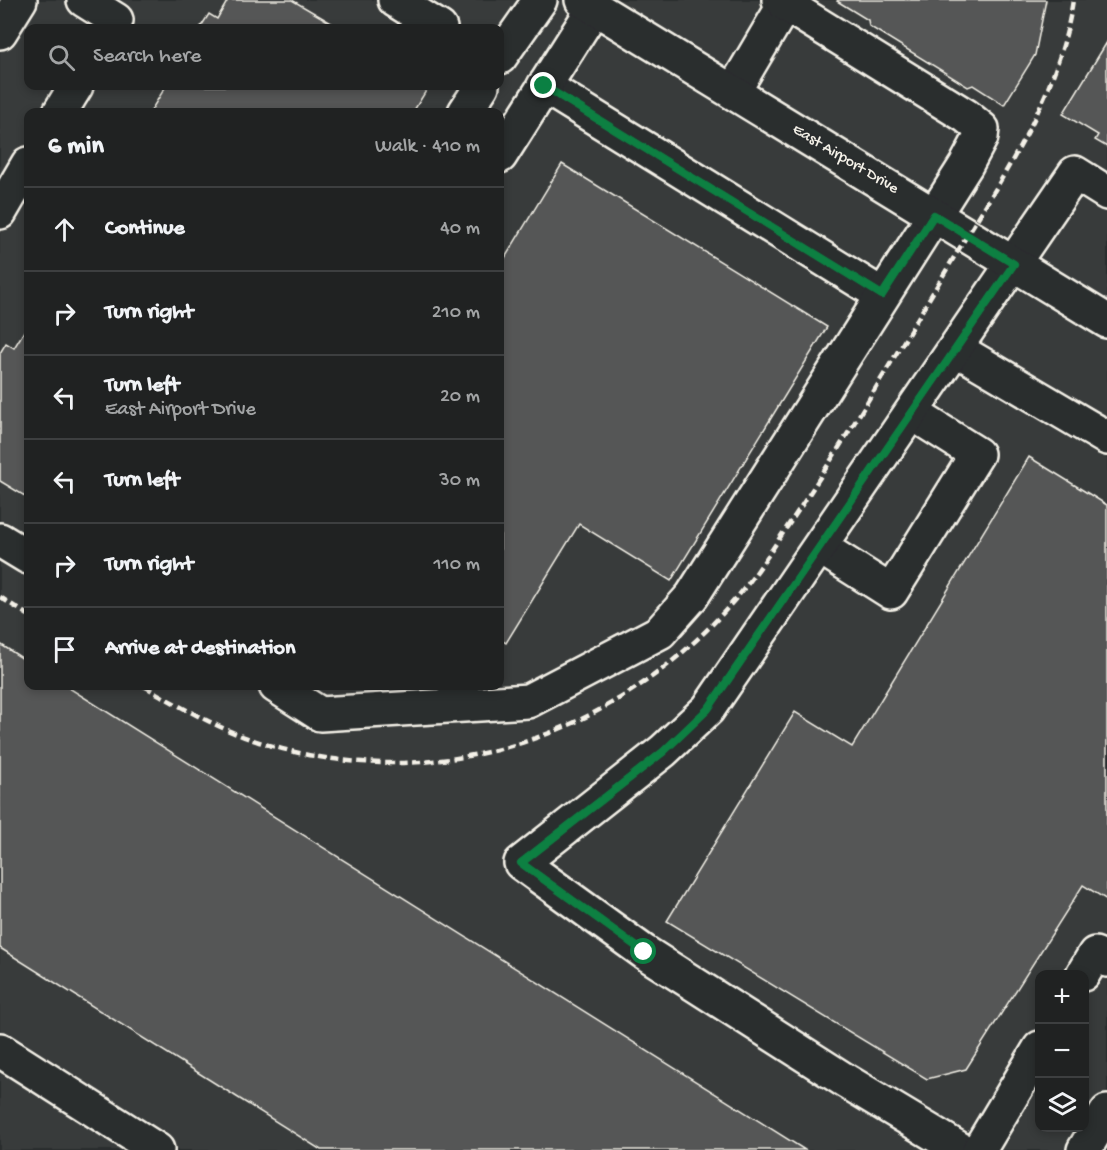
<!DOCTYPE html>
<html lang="en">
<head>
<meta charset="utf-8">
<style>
  :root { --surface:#202222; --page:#282a2a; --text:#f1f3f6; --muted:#a2a4a5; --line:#3d3f40 }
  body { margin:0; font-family:"Gochi Hand",sans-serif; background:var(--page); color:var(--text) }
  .controls { position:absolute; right:18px; bottom:18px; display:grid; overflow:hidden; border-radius:12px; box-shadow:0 3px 9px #0003 }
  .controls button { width:54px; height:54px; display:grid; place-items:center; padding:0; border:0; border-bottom:2px solid var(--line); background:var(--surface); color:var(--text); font:30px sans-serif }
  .stop { position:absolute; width:18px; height:18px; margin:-14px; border:4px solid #0b8043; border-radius:50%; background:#fff }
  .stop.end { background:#0b8043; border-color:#fff; box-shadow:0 2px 6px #0008 }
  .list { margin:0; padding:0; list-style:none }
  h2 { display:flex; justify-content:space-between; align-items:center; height:78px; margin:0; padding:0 24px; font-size:26px }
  h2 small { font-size:20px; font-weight:400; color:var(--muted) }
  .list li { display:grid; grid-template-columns:39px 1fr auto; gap:18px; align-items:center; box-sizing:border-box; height:84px; padding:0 24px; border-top:2px solid var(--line) }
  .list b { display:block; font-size:22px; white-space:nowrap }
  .list p { margin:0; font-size:20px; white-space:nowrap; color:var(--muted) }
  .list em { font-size:20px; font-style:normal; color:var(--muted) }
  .icon { flex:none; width:33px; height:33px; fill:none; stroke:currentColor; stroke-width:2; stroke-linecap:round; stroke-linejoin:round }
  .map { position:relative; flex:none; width:1107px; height:1150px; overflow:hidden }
  .search { position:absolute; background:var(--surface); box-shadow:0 3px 9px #0003; left:24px; top:24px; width:480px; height:66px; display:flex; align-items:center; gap:15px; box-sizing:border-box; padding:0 21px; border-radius:12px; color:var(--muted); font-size:22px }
  .panel { position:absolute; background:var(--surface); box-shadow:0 3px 9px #0003; left:24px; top:108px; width:480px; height:582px; border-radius:12px }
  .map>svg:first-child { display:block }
</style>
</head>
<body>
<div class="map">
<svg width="1107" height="1150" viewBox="0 0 1107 1150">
  <rect width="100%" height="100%" fill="#2a2d2e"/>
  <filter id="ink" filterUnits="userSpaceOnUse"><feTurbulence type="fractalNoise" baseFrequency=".0167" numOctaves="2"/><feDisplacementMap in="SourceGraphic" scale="12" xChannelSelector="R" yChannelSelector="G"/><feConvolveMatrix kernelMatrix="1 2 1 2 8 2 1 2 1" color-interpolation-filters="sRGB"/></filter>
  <g filter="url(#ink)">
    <!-- built -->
    <path fill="#373a3a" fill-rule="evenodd" d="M0 0H1107V1150H0ZM28 28H500V86H28ZM28 112H500V686H28ZM1040 974H1084V1128H1040Z"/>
    <!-- building -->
    <g fill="#555756" stroke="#f4f1e8" stroke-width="1.5">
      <path d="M228 0H292L340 28H200L209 14 217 19Z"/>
      <path d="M838 0H1046L1035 55 1004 105 973 85 968 87 869 26 868 20 837 1Z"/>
      <path d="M1107 42V147L1095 140 1098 135 1063 114Z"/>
      <path d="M166 86H429L413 112H150Z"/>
      <path d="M562 164 827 327 671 581 579 524 506 643 500 639V266Z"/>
      <path d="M28 325V498L0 481V353L6 343 14 348Z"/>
      <path d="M1029 457 1107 505V900L1083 885 966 1069 927 1079 667 921 795 712 852 747Z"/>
      <path d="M0 644 28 662V686H66L805 1150H321L0 948Z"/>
    </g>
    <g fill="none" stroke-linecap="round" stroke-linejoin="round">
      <defs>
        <g id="minor">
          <path d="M84 0 116 20"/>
          <path d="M395 0 440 28"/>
          <path d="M0 32 20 0"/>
          <path d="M500 57 540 0"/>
          <path d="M544 86 882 295"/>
          <path d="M733 92 785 4 779 0"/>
          <path d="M60 112 76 86"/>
          <path d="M465 112 482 86"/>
          <path d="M500 156 594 8"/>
          <path d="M0 212 28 164"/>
          <path d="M956 349 1107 438"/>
          <path d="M0 540 28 557"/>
          <path d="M820 547 891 592 977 454 912 413"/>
          <path d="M276 686 320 714 528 701 660 632 692 596 966 165 981 137 982 129 966 116 785 4 787 0"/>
          <path d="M1083 974 1095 954 1107 960"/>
          <path d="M0 1050 157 1150"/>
          <path d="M961 1150 846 1081 644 952 521 863 663 751 708 709 1075 173 1107 193"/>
          <path d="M979 1150 1040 1048"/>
          <path d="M1084 1150 1107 1112"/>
        </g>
        <path id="major" d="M582 0 1107 321"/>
      </defs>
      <!-- minor casing -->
      <use href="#minor" stroke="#f4f1e8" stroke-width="38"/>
      <!-- major casing -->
      <use href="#major" stroke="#f4f1e8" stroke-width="38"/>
      <!-- minor -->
      <use href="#minor" stroke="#2a2d2e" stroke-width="33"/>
      <!-- major -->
      <use href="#major" stroke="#2a2d2e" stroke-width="33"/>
      <!-- rail -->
      <g stroke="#f4f1e8" stroke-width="4.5" stroke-dasharray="9 4.5" stroke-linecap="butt">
        <path d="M0 597 28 615"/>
        <path d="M144 686C181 707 218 729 259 742 431 798 614 739 731 604 751 582 767 557 783 533 829 466 871 396 913 326 935 289 957 252 979 216 1021 148 1061 80 1073 0"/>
      </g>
    </g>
  </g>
  <g fill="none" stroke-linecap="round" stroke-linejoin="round" filter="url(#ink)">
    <!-- route -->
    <path stroke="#0b8043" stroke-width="8" d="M544 86 882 295 934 215 1014 264 708 709 663 752 521 863 644 952"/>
  </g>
  <g text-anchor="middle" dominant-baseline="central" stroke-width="4.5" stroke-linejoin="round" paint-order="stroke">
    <!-- street labels -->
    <g font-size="16" fill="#f4f1e8" stroke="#2a2d2e">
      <text transform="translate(845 160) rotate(31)">East Airport Drive</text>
    </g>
  </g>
</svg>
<div class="controls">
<button>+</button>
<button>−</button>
<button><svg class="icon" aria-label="layers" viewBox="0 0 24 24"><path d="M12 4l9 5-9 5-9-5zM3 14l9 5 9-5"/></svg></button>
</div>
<div class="stop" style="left:644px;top:952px"></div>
<div class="stop end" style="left:544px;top:86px"></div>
<div class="search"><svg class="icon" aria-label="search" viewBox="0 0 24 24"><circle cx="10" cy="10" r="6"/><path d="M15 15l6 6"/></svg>Search here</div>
<section class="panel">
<h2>6 min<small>Walk · 410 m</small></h2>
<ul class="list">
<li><svg class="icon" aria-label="ahead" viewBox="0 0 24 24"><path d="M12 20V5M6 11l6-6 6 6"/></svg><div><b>Continue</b></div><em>40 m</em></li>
<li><svg class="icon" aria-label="right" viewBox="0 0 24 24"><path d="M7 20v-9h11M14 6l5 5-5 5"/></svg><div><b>Turn right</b></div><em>210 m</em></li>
<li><svg class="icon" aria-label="left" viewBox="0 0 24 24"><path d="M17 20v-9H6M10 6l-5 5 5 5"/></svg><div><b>Turn left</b><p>East Airport Drive</p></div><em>20 m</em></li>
<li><svg class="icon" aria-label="left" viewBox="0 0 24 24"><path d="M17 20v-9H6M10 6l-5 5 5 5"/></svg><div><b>Turn left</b></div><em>30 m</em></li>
<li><svg class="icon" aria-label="right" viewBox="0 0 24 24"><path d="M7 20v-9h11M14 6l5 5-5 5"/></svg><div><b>Turn right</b></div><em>110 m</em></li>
<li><svg class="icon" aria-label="arrive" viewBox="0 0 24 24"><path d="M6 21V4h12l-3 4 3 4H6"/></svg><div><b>Arrive at destination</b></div></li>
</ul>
</section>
</div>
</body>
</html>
